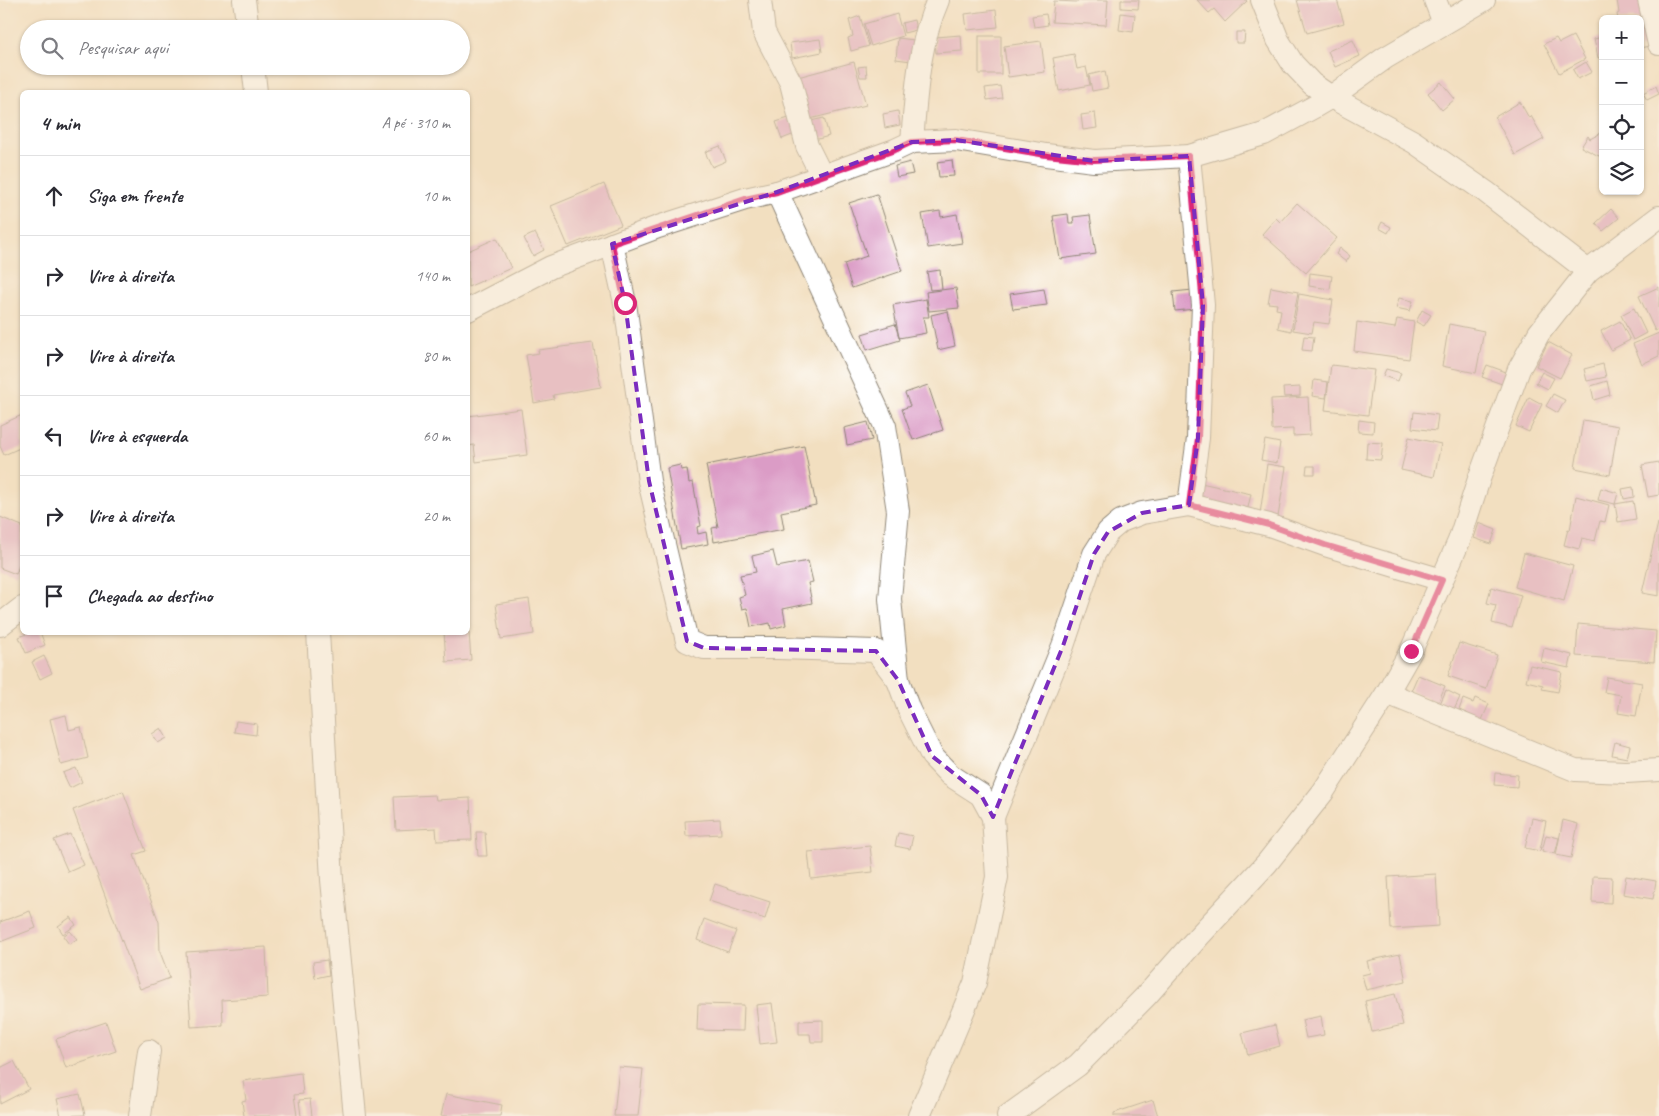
<!DOCTYPE html>
<html lang="pt">
<head>
<meta charset="utf-8">
<style>
  :root { --surface:#fff; --page:#f2f2f3; --text:#2b2b33; --muted:#7c7c81; --line:#e1e1e2 }
  body { margin:0; font-family:Caveat,sans-serif; background:var(--page); color:var(--text) }
  .controls { position:absolute; right:15px; top:15px; display:grid; overflow:hidden; border-radius:8px; box-shadow:0 1px 4px #0004 }
  .controls button { width:45px; height:45px; display:grid; place-items:center; padding:0; border:0; border-bottom:1px solid var(--line); background:var(--surface); color:var(--text); font:25px sans-serif }
  .stop { position:absolute; width:15px; height:15px; margin:-11px; border:4px solid #db2777; border-radius:50%; background:#fff }
  .stop.end { background:#db2777; border-color:#fff; box-shadow:0 1px 5px #0008 }
  .list { margin:0; padding:0; list-style:none }
  h2 { display:flex; justify-content:space-between; align-items:center; height:65px; margin:0; padding:0 20px; font-size:21px }
  h2 small { font-size:16px; font-weight:400; color:var(--muted) }
  .list li { display:grid; grid-template-columns:32px 1fr auto; gap:15px; align-items:center; box-sizing:border-box; height:80px; padding:0 20px; border-top:1px solid var(--line) }
  .list b { display:block; font-size:19px; white-space:nowrap }
  .list em { font-size:16px; font-style:normal; color:var(--muted) }
  .icon { flex:none; width:28px; height:28px; fill:none; stroke:currentColor; stroke-width:2; stroke-linecap:round; stroke-linejoin:round }
  .map { position:relative; flex:none; width:1659px; height:1116px; overflow:hidden }
  .search { position:absolute; background:var(--surface); box-shadow:0 1px 4px #0004; left:20px; top:20px; width:450px; height:55px; display:flex; align-items:center; gap:12px; box-sizing:border-box; padding:0 18px; border-radius:28px; color:var(--muted); font-size:19px }
  .panel { position:absolute; background:var(--surface); box-shadow:0 1px 4px #0004; left:20px; top:90px; width:450px; height:545px; border-radius:8px }
  .map>svg:first-child { display:block }
</style>
</head>
<body>
<div class="map">
<svg width="1659" height="1116" viewBox="0 0 1659 1116">
  <rect width="100%" height="100%" fill="#fff"/>
  <filter id="ink" filterUnits="userSpaceOnUse"><feTurbulence type="fractalNoise" baseFrequency=".02" numOctaves="2"/><feDisplacementMap in="SourceGraphic" scale="10" xChannelSelector="R" yChannelSelector="G"/><feConvolveMatrix kernelMatrix="1 2 1 2 8 2 1 2 1" color-interpolation-filters="sRGB"/></filter>
  <filter id="wash" filterUnits="userSpaceOnUse"><feTurbulence type="fractalNoise" baseFrequency=".0096" numOctaves="4" result="noise"/><feDisplacementMap in="SourceGraphic" scale="20" xChannelSelector="R" yChannelSelector="G"/><feGaussianBlur stdDeviation="1.12" result="paint"/><feColorMatrix in="noise" values="0 0 0 0 0 0 0 0 0 0 0 0 0 0 0 0 0 1.4 0 .05"/><feComposite in="paint" operator="in"/></filter>
  <g filter="url(#wash)">
    <rect width="100%" height="100%" fill="#f2dfc0"/>
    <g id="blocks">
      <!-- building -->
      <g fill="#db9cc6">
        <path d="M1079 0H1108L1106 25 1052 22 1054 1 1078 2Z"/>
        <path d="M1121 0H1139L1138 9 1121 8Z"/>
        <path d="M1197 0H1246L1247 1 1225 22 1214 9 1209 13Z"/>
        <path d="M1297 0H1337L1344 23 1307 33Z"/>
        <path d="M1617 0H1641L1646 25 1640 26V19H1618L1617 14 1619 13Z"/>
        <path d="M996 10 998 27 967 30 965 14Z"/>
        <path d="M1121 13 1135 15 1133 32 1119 30Z"/>
        <path d="M897 14 903 36 871 46 864 24Z"/>
        <path d="M1046 14 1048 25 1034 27 1032 16Z"/>
        <path d="M860 16 869 46 851 51 848 38 853 36 849 20Z"/>
        <path d="M914 20 916 30 904 33 902 23Z"/>
        <path d="M1650 26 1654 45 1640 48V28Z"/>
        <path d="M1236 32H1245L1244 43H1236Z"/>
        <path d="M961 35 962 51 936 53 935 37Z"/>
        <rect x="979" y="36" width="22" height="38"/>
        <path d="M1573 36 1585 59 1559 73 1544 44 1556 38 1559 43Z"/>
        <path d="M1603 37V57L1598 58 1594 39Z"/>
        <path d="M898 38 914 40 911 61 896 59Z"/>
        <path d="M820 39 822 52 792 58 790 43Z"/>
        <path d="M1353 40 1360 56 1335 67 1328 51Z"/>
        <path d="M1041 41 1045 72 1008 77 1004 46Z"/>
        <path d="M1074 54 1077 69 1086 67 1090 85 1059 91 1053 58Z"/>
        <path d="M854 62 866 105 806 120 794 78Z"/>
        <path d="M1586 62 1592 72 1578 79 1573 70Z"/>
        <path d="M866 66 867 77H860L858 67Z"/>
        <path d="M1105 71 1108 88 1092 91 1089 75Z"/>
        <path d="M1441 82 1455 99 1442 110 1428 93Z"/>
        <path d="M1000 86 1002 98 987 100 985 88Z"/>
        <path d="M1656 86 1659 94 1647 100 1643 93Z"/>
        <path d="M1520 102 1529 118 1531 116 1544 139 1515 155 1495 117Z"/>
        <path d="M898 111 900 125 885 128 883 114Z"/>
        <path d="M1095 113 1097 128 1083 130 1081 115Z"/>
        <path d="M792 117 797 133 782 139 776 122Z"/>
        <path d="M824 118 829 136 811 141 806 122Z"/>
        <path d="M1603 132V154L1599 156 1581 147 1588 136 1590 139Z"/>
        <path d="M720 146 726 161 712 167 705 152Z"/>
        <path d="M952 160 954 176 939 177 937 162Z"/>
        <path d="M910 162 913 174 897 177 895 166Z"/>
        <path d="M604 184 621 225 568 246 551 206Z"/>
        <path d="M877 194 902 271 852 288 844 264 867 256 849 203Z"/>
        <path d="M1297 203 1337 238 1306 273 1262 234 1276 218 1280 222Z"/>
        <path d="M1611 209 1619 218 1603 231 1596 223Z"/>
        <path d="M940 211 941 217 957 214 962 243 928 248 922 214Z"/>
        <path d="M1068 214 1069 223H1074L1073 217 1090 215 1096 254 1060 259 1053 216Z"/>
        <path d="M1382 222 1391 227 1388 233 1379 228Z"/>
        <path d="M535 233 544 250 533 256 524 238Z"/>
        <path d="M497 238 511 268 468 287V251Z"/>
        <path d="M1340 248 1350 256 1346 262 1336 254Z"/>
        <path d="M940 270 942 289 930 290 927 272Z"/>
        <path d="M1310 273 1332 276 1330 289 1309 286Z"/>
        <path d="M1271 287 1298 292 1291 331 1278 328 1281 310 1276 309 1277 304 1268 303Z"/>
        <path d="M1659 287V329L1655 331 1639 296Z"/>
        <path d="M956 288 959 308 929 311 926 292Z"/>
        <path d="M1044 289 1047 305 1013 309 1010 294Z"/>
        <path d="M1193 290 1195 309 1175 311 1173 292Z"/>
        <path d="M1299 294 1333 300 1329 324 1314 322 1312 333 1293 330Z"/>
        <path d="M1399 298 1413 301 1410 311 1396 308Z"/>
        <path d="M926 299 929 317H923L926 333 899 338 893 305Z"/>
        <path d="M1634 308 1646 333 1633 340 1621 315Z"/>
        <path d="M1422 310 1431 315 1424 326 1416 322Z"/>
        <path d="M948 311 955 346 938 350 931 315Z"/>
        <path d="M1397 319 1414 322 1409 359 1354 351 1357 322 1395 328Z"/>
        <path d="M1620 321 1630 340 1611 350 1601 331Z"/>
        <path d="M895 324 900 340 867 350 862 334Z"/>
        <path d="M1449 324 1484 331 1476 373 1442 366Z"/>
        <path d="M1659 333V356L1642 364 1633 344Z"/>
        <path d="M1304 336 1314 337 1312 351 1302 350Z"/>
        <path d="M1548 342 1572 355 1560 378 1536 366Z"/>
        <path d="M593 343 601 387 553 395 554 399 534 403 526 355 539 353 538 350Z"/>
        <path d="M1603 364 1606 377 1587 381 1584 369Z"/>
        <path d="M1331 365 1374 370 1368 415 1325 410Z"/>
        <path d="M1487 365 1506 372 1502 384 1482 377Z"/>
        <path d="M1386 369 1401 373 1398 381 1383 376Z"/>
        <path d="M1542 372 1554 378 1548 389 1536 383Z"/>
        <path d="M1314 380 1328 382 1326 398 1312 396Z"/>
        <path d="M1607 381 1610 395 1594 400 1591 386Z"/>
        <path d="M928 385 943 430 913 440 902 409 910 406 905 393Z"/>
        <path d="M1300 387V396L1284 397 1283 388Z"/>
        <path d="M1553 394 1565 400 1558 413 1546 406Z"/>
        <path d="M1308 397 1310 435 1293 436V429L1272 430 1271 399Z"/>
        <path d="M1529 397 1542 404 1529 432 1516 426Z"/>
        <path d="M521 409 527 455 476 462 474 445 468 446V416Z"/>
        <path d="M1414 412 1438 415 1436 431 1412 428Z"/>
        <path d="M22 415V447L4 455 0 446V425Z"/>
        <path d="M1359 420 1374 422 1373 433 1358 432Z"/>
        <path d="M1583 420 1618 426 1610 475 1575 468Z"/>
        <path d="M868 422 872 440 847 445 844 428Z"/>
        <path d="M1409 437 1441 444 1434 477 1401 470Z"/>
        <path d="M1265 440 1280 443 1277 463 1261 460Z"/>
        <path d="M1367 442 1383 443 1381 460 1366 459Z"/>
        <path d="M804 446 816 505 781 512 784 529 714 542 712 528 718 527 706 465Z"/>
        <path d="M1659 462V495L1648 497 1642 465Z"/>
        <path d="M1267 464 1286 467 1278 517 1260 514Z"/>
        <path d="M680 465 681 470 687 469 689 483 693 482 701 526 697 527 698 534 706 532 708 544 681 549 667 468Z"/>
        <path d="M1307 466H1315V474H1306Z"/>
        <path d="M1201 483 1251 494 1247 512 1197 501Z"/>
        <path d="M1633 487 1634 497 1624 499 1622 489Z"/>
        <path d="M1601 488 1618 493 1615 504 1598 500Z"/>
        <path d="M1576 496 1609 505 1605 522 1600 521 1595 541 1582 538 1579 549 1564 545 1568 529 1570 530Z"/>
        <path d="M1633 501 1636 519 1618 522 1615 504Z"/>
        <path d="M0 517 22 526V557L16 574 0 568Z"/>
        <path d="M1479 523 1496 530 1491 544 1474 538Z"/>
        <path d="M1658 523H1659V596L1642 593Z"/>
        <path d="M773 551 777 567 808 561 813 582 808 583 812 603 783 609 786 625 771 629 770 623 751 627 747 608 742 609 739 597 745 595 740 575 756 572 752 556Z"/>
        <path d="M1524 553 1573 566 1564 601 1515 587Z"/>
        <path d="M1491 587 1521 595 1512 628 1492 623 1496 605 1487 603Z"/>
        <path d="M529 599 534 634 501 639 496 604Z"/>
        <path d="M1578 624 1656 631 1654 662 1576 656Z"/>
        <path d="M31 632H40L45 645 26 653 19 637Z"/>
        <path d="M444 632H469L471 660 446 662Z"/>
        <path d="M1459 643 1497 655 1486 689 1448 676Z"/>
        <path d="M1544 648 1572 655 1569 668 1541 662Z"/>
        <path d="M44 656 52 673 40 679 32 662Z"/>
        <path d="M1530 665 1562 672 1558 692 1542 689 1543 685 1526 681Z"/>
        <path d="M1418 675 1445 686 1438 703 1411 691Z"/>
        <path d="M1607 677 1642 683 1636 716 1618 713 1621 695 1604 692Z"/>
        <path d="M1446 690 1460 697 1453 712 1439 706Z"/>
        <path d="M1475 698 1489 704 1482 720 1459 710 1463 699 1473 703Z"/>
        <path d="M66 715 69 730 81 727 88 758 61 765 50 719Z"/>
        <path d="M236 721 257 724 256 735 234 732Z"/>
        <path d="M161 728 167 738 158 743 152 734Z"/>
        <path d="M1615 742 1630 746 1627 758 1612 755Z"/>
        <path d="M76 768 82 782 70 788 63 773Z"/>
        <path d="M1495 773 1518 775 1517 787 1494 785Z"/>
        <path d="M123 791 146 851 134 855 159 922 160 952 170 978 140 989 73 810Z"/>
        <path d="M435 795 436 800 470 798 472 840 437 841 436 828 396 830 394 797Z"/>
        <path d="M1532 818 1546 821 1540 851 1525 848Z"/>
        <path d="M720 819 721 834 686 836 685 821Z"/>
        <path d="M1563 820 1578 824 1571 858 1556 855Z"/>
        <path d="M476 832H485L487 856H478Z"/>
        <path d="M898 833 913 836 910 849 895 846Z"/>
        <path d="M70 834 84 865 68 872 54 840Z"/>
        <path d="M1546 835 1559 838 1555 854 1542 851Z"/>
        <path d="M870 846 873 872 811 879 808 852Z"/>
        <path d="M1436 874 1439 926 1391 929 1388 877Z"/>
        <path d="M1593 876 1612 877 1611 903 1592 902Z"/>
        <path d="M1626 876 1656 881 1653 899 1623 894Z"/>
        <path d="M715 884 770 902 765 919 709 901Z"/>
        <path d="M30 911 36 928 0 942V922Z"/>
        <path d="M71 917 76 925 63 934 58 926Z"/>
        <path d="M704 919 736 931 728 952 697 940Z"/>
        <path d="M70 931 77 939 69 944 63 936Z"/>
        <path d="M266 947 268 997 222 1000 223 1025 191 1027 186 952Z"/>
        <path d="M1400 954 1406 981 1366 990 1362 975 1370 973 1367 961Z"/>
        <path d="M327 960 329 975 315 978 313 962Z"/>
        <path d="M1395 994 1403 1025 1372 1032 1365 1001Z"/>
        <path d="M772 1003 777 1042 760 1044 756 1005Z"/>
        <path d="M698 1004 744 1005 743 1031 697 1030Z"/>
        <path d="M1321 1016 1324 1035 1306 1038 1302 1020Z"/>
        <path d="M823 1020V1042H811L810 1034H799V1021Z"/>
        <path d="M106 1022 116 1051 66 1068 56 1039Z"/>
        <path d="M1275 1025 1280 1046 1248 1055 1242 1033Z"/>
        <path d="M14 1061 29 1089 0 1104V1068Z"/>
        <path d="M619 1067 643 1069 638 1116H614Z"/>
        <path d="M301 1073 303 1094 294 1095 297 1116H244L242 1101 246 1100 243 1081Z"/>
        <path d="M80 1094 85 1115 61 1116 57 1099Z"/>
        <path d="M446 1094 502 1105 500 1116H441Z"/>
        <path d="M310 1099 312 1116H301L299 1100Z"/>
        <path d="M1153 1100 1158 1116H1114V1113Z"/>
      </g>
    </g>
  </g>
  <g filter="url(#ink)">
    <use href="#blocks" fill-opacity="0" stroke="#8e8576" stroke-width="1"/>
    <g fill="none" stroke-linecap="round" stroke-linejoin="round">
      <defs>
        <g id="minor">
          <path d="M244 0 248 29"/>
          <path d="M760 0 764 32 791 83 807 146 822 176"/>
          <path d="M1262 0 1278 40 1293 64 1312 84 1331 97 1414 142 1486 192 1588 271"/>
          <path d="M1435 0 1444 23"/>
          <path d="M1649 0 1659 44"/>
          <path d="M253 66 256 92"/>
          <path d="M912 142C916 93 918 46 938 0"/>
          <path d="M1189 156 1203 305 1198 438 1189 505 1269 525 1325 545 1442 580"/>
          <path d="M777 192 885 426 898 511 890 599 898 680 909 710 932 756 950 775 981 795 993 817 997 877 975 983 919 1116"/>
          <path d="M612 244 625 303 649 481 687 641 704 648H778L876 651 898 680"/>
          <path d="M468 310 551 267 658 227 745 199 777 192 895 150 912 142 956 140 1046 155 1094 161 1189 156 1264 134 1314 107 1331 97 1385 58 1484 0"/>
          <path d="M0 625 22 608"/>
          <path d="M318 632 332 880 355 1116"/>
          <path d="M1387 693 1575 770 1626 772 1659 770"/>
          <path d="M993 817 1063 646 1094 554 1108 532 1121 521 1142 513 1189 505"/>
          <path d="M140 1116 149 1051"/>
          <path d="M1008 1116 1078 1065 1147 995 1199 936 1267 863 1323 792 1387 693 1411 651 1459 541 1479 479 1519 369 1539 333 1588 271 1659 217"/>
        </g>
      </defs>
      <!-- minor casing -->
      <use href="#minor" stroke="#8e8576" stroke-width="24"/>
      <!-- minor -->
      <use href="#minor" stroke="#fff" stroke-width="22"/>
    </g>
  </g>
  <g fill="none" stroke-linecap="round" stroke-linejoin="round" filter="url(#ink)">
    <!-- route -->
    <path stroke="#db2777" stroke-width="6" d="M625 303 612 244 745 199 777 192 895 150 912 142 956 140 1046 155 1094 160 1189 156 1203 305 1198 438 1189 505 1269 525 1325 545 1442 580 1411 651"/>
  </g>
  <!-- marked area -->
  <path d="M0 0H1659V1116H0ZM956 140 1094 161 1189 156 1203 305 1198 438 1189 505 1142 513 1108 532 1094 554 1063 646 993 817 981 795 932 756 898 680 876 651 704 648 687 641 649 481 625 303 612 244 777 192 912 142Z" fill="#f2dfc0" fill-opacity=".55" fill-rule="evenodd"/>
  <path fill="none" stroke="#7b2cbf" stroke-width="4" stroke-dasharray="10 6" stroke-linejoin="round" d="M956 140 1094 161 1189 156 1203 305 1198 438 1189 505 1142 513 1108 532 1094 554 1063 646 993 817 981 795 932 756 898 680 876 651 704 648 687 641 649 481 625 303 612 244 777 192 912 142Z"/>
</svg>
<div class="controls">
<button>+</button>
<button>−</button>
<button><svg class="icon" aria-label="locate" viewBox="0 0 24 24"><circle cx="12" cy="12" r="6"/><path d="M12 2v4M12 18v4M2 12h4M18 12h4"/></svg></button>
<button><svg class="icon" aria-label="layers" viewBox="0 0 24 24"><path d="M12 4l9 5-9 5-9-5zM3 14l9 5 9-5"/></svg></button>
</div>
<div class="stop" style="left:625px;top:303px"></div>
<div class="stop end" style="left:1411px;top:651px"></div>
<div class="search"><svg class="icon" aria-label="search" viewBox="0 0 24 24"><circle cx="10" cy="10" r="6"/><path d="M15 15l6 6"/></svg>Pesquisar aqui</div>
<section class="panel">
<h2>4 min<small>A pé · 310 m</small></h2>
<ul class="list">
<li><svg class="icon" aria-label="ahead" viewBox="0 0 24 24"><path d="M12 20V5M6 11l6-6 6 6"/></svg><div><b>Siga em frente</b></div><em>10 m</em></li>
<li><svg class="icon" aria-label="right" viewBox="0 0 24 24"><path d="M7 20v-9h11M14 6l5 5-5 5"/></svg><div><b>Vire à direita</b></div><em>140 m</em></li>
<li><svg class="icon" aria-label="right" viewBox="0 0 24 24"><path d="M7 20v-9h11M14 6l5 5-5 5"/></svg><div><b>Vire à direita</b></div><em>80 m</em></li>
<li><svg class="icon" aria-label="left" viewBox="0 0 24 24"><path d="M17 20v-9H6M10 6l-5 5 5 5"/></svg><div><b>Vire à esquerda</b></div><em>60 m</em></li>
<li><svg class="icon" aria-label="right" viewBox="0 0 24 24"><path d="M7 20v-9h11M14 6l5 5-5 5"/></svg><div><b>Vire à direita</b></div><em>20 m</em></li>
<li><svg class="icon" aria-label="arrive" viewBox="0 0 24 24"><path d="M6 21V4h12l-3 4 3 4H6"/></svg><div><b>Chegada ao destino</b></div></li>
</ul>
</section>
</div>
</body>
</html>
